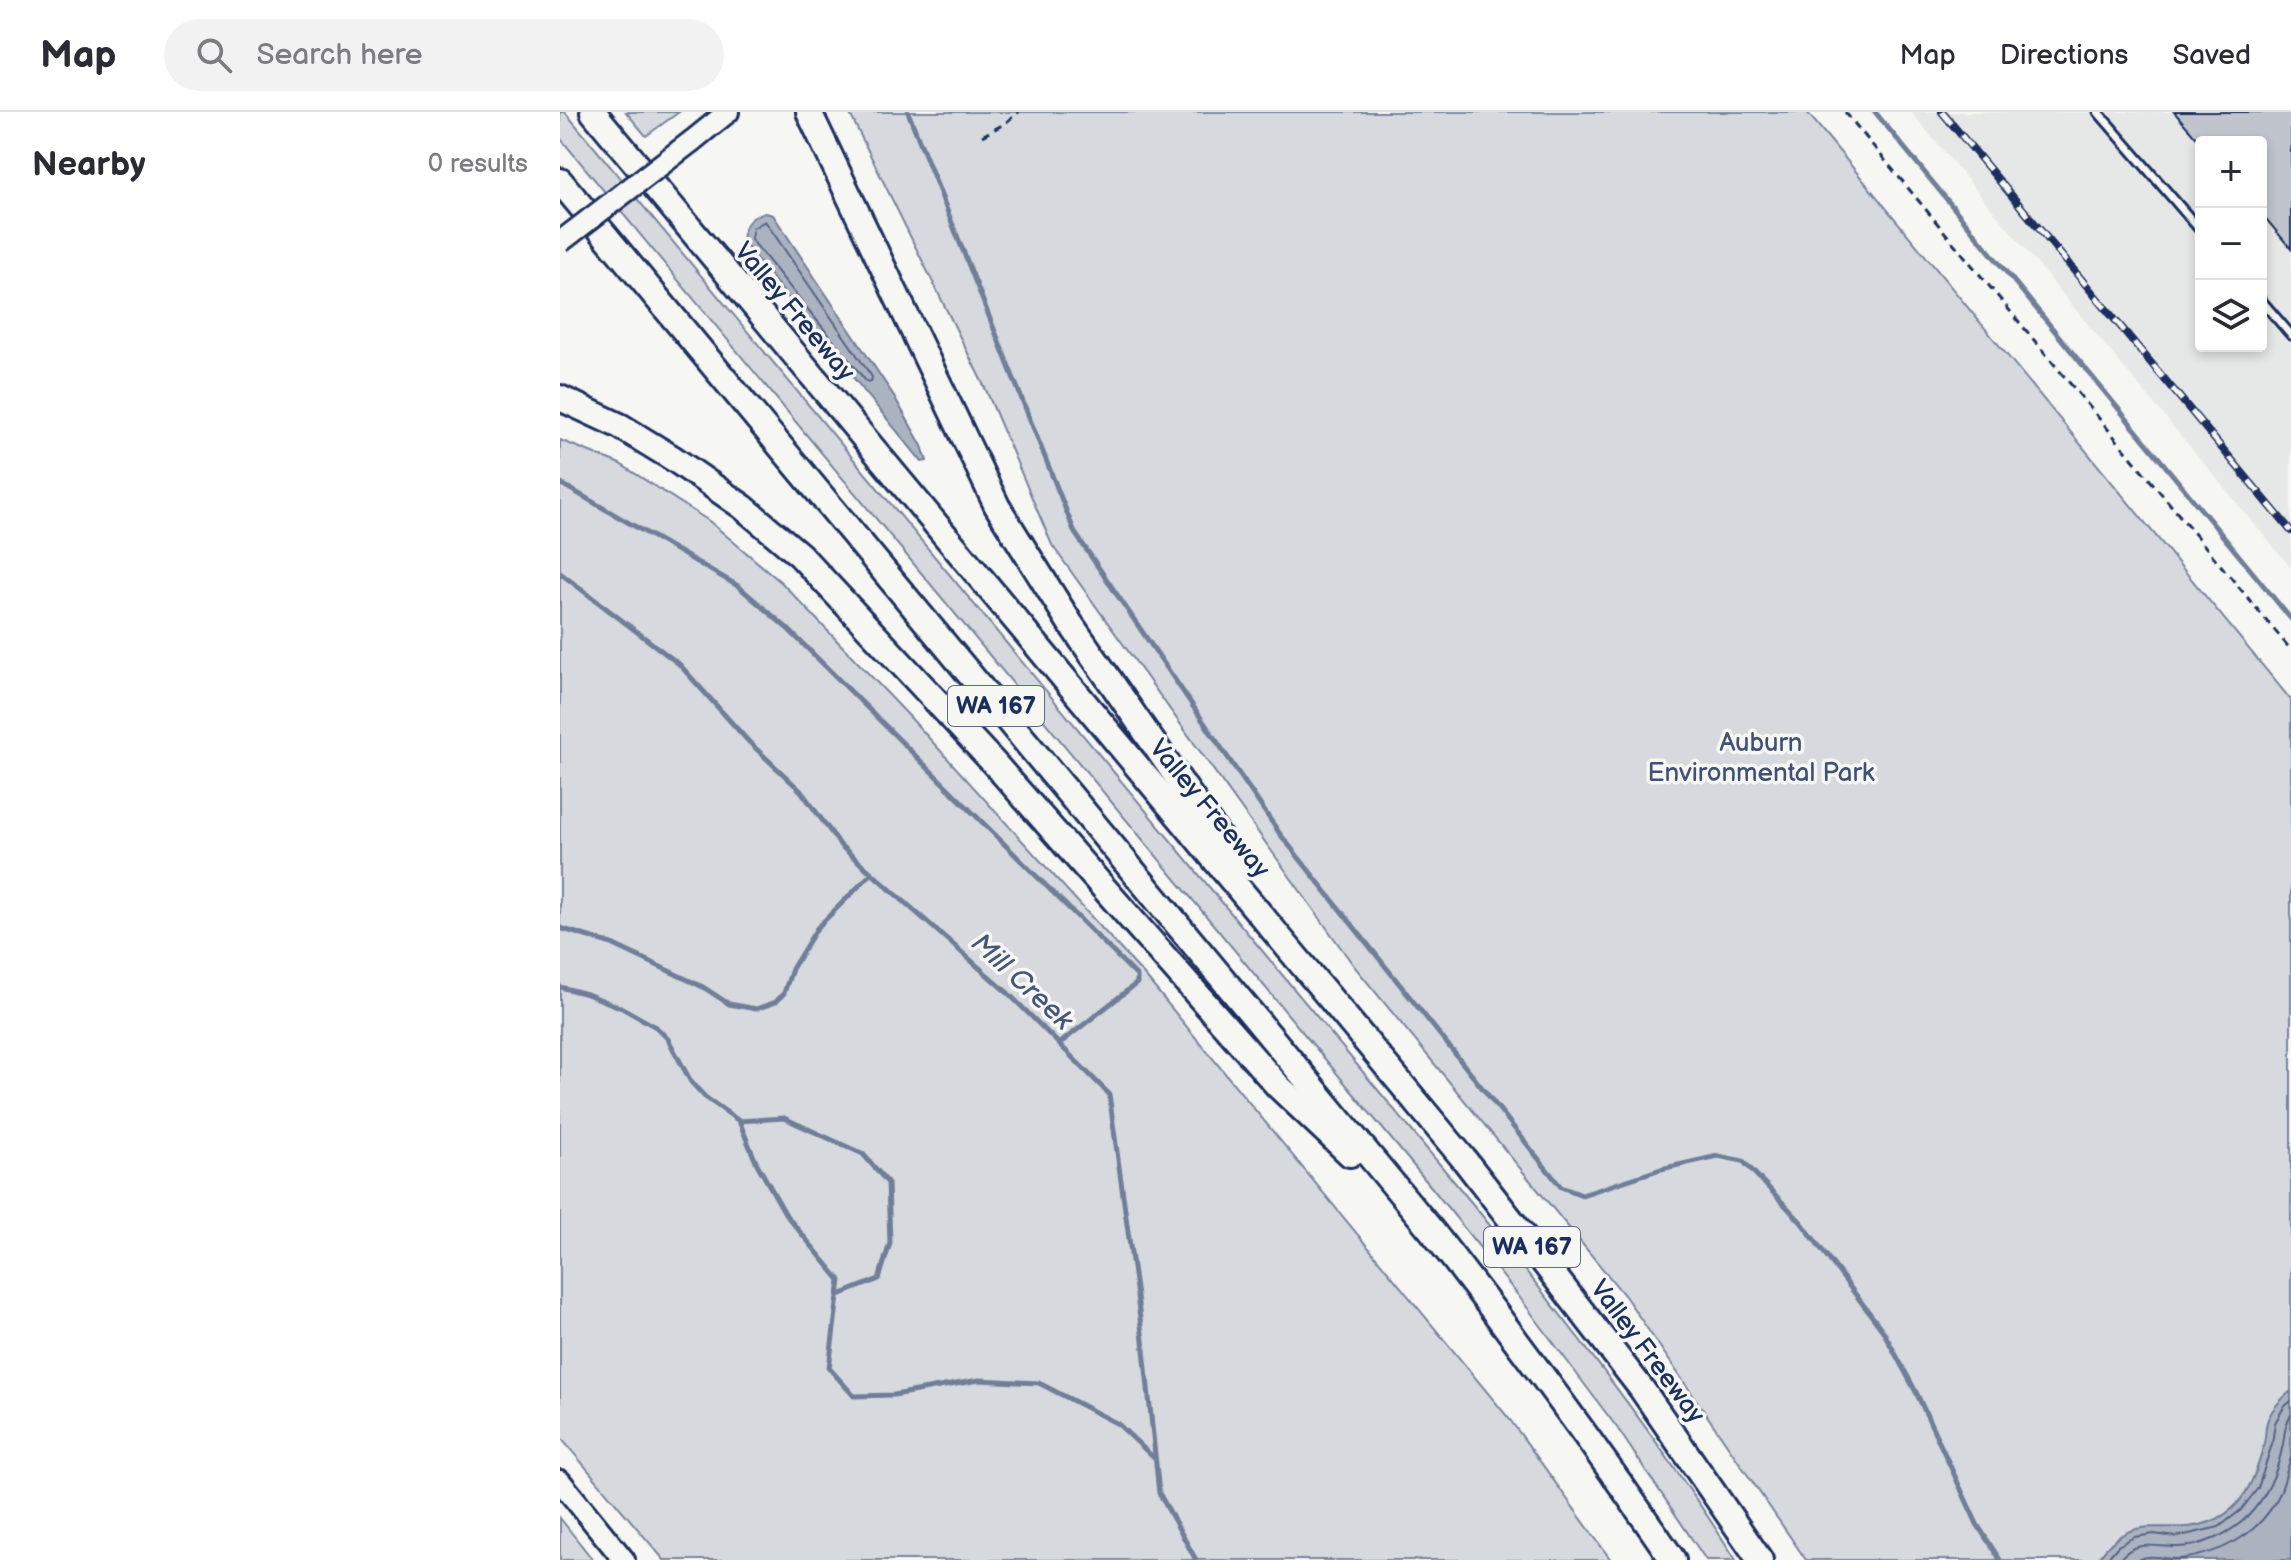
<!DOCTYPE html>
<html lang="en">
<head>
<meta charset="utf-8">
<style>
  :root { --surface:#fff; --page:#f2f2f3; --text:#2b2b33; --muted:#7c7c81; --line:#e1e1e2 }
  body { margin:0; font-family:"Balsamiq Sans",sans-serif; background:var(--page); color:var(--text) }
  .controls { position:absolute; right:24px; top:24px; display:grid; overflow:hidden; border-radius:8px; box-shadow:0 4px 12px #0003 }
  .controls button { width:72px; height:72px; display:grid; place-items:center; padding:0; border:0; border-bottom:2px solid var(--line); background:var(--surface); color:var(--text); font:40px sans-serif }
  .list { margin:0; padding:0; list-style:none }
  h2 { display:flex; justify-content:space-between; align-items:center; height:104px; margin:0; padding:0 32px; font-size:34px }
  h2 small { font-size:26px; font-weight:400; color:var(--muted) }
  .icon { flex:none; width:44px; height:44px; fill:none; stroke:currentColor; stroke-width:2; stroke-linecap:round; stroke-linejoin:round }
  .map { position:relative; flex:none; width:1731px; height:1448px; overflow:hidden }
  header { display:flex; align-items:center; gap:48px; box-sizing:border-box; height:112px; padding:0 40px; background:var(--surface); border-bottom:2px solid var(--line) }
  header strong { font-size:38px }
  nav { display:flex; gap:44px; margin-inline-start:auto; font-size:28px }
  .search { width:560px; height:72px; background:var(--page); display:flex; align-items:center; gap:20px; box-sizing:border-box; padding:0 28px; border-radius:44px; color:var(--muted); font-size:30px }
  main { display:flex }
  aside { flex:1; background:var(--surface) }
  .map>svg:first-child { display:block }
</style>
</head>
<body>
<header>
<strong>Map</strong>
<div class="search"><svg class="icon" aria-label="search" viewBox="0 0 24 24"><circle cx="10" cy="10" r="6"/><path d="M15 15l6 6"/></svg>Search here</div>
<nav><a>Map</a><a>Directions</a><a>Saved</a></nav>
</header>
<main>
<aside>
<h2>Nearby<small>0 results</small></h2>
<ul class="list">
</ul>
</aside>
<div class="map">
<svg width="1731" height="1448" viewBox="0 0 1731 1448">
  <rect width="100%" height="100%" fill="#f6f6f2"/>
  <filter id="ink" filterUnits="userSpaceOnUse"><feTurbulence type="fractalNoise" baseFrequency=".0125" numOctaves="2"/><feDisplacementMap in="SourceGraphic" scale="16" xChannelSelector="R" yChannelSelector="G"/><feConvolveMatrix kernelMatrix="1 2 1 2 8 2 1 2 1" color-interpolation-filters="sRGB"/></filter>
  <g filter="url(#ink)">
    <!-- built -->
    <path fill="#e6e7e7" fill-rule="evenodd" d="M1351 0H1731V456ZM1641 30H1701V234H1641Z"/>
    <!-- green -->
    <g fill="#d6d9dd" stroke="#78849e" stroke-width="2">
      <path d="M0 0H5L916 1096C1007 1210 1098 1325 1176 1448H1146L1058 1317 957 1182 872 1076 0 26Z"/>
      <path d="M66 0H119L86 24Z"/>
      <path d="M289 0H1247L1731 588V1448H1246L1065 1184 794 854 492 433 426 278Z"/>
      <path d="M0 328 60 352 149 409 222 471 348 603 585 864 951 1309 1051 1448H104L0 1325Z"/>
      <path d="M0 1406 33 1448H0Z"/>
    </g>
    <!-- water -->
    <g fill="#abb2c0" stroke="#717e99" stroke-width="2">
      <path d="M205 101 213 103 334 284 362 334 367 349 362 350 182 129C183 114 189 104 205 101Z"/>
      <path d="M1731 1279V1448H1537C1575 1392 1608 1430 1657 1407 1685 1394 1698 1359 1704 1331 1706 1323 1705 1314 1708 1307 1713 1295 1721 1287 1731 1279Z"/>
    </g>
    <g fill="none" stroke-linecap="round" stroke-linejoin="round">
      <!-- shore -->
      <g stroke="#556385" stroke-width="2">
        <path d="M205 109 312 265 311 270 306 269 191 127 193 116Z"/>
        <path d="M1546 1448 1558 1434 1574 1425 1594 1422 1616 1425 1659 1415 1681 1398 1698 1376 1712 1332 1715 1311 1724 1295 1731 1289"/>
        <path d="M1559 1448C1575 1427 1594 1435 1616 1435 1642 1435 1670 1422 1688 1404 1707 1385 1718 1358 1723 1332 1725 1320 1725 1313 1731 1303"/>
        <path d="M1577 1448C1592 1441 1604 1448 1620 1447 1660 1442 1697 1424 1717 1387 1724 1375 1726 1359 1731 1346"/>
      </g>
      <!-- stream -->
      <g stroke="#717e99" stroke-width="5">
        <path d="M348 0 515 421 720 722 1001 1075 1022 1083 1101 1057 1158 1044 1183 1049 1241 1110 1323 1219 1356 1280 1417 1412 1440 1448"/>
        <path d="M1315 0 1731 507"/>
        <path d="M0 371 178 474 228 517 577 864V871L499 932"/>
        <path d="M0 461 119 552 189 630 241 679 281 734 449 882 549 982 583 1228 599 1381 636 1448"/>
        <path d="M0 816 52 832 143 875 169 892 196 897 216 890 224 881 232 857 257 816 312 761"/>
        <path d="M0 875 27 882 62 896 96 915 108 927 131 970 145 985 179 1009 196 1050 226 1103 280 1168 269 1256 294 1284 334 1283 419 1268 479 1271 558 1312 595 1347"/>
        <path d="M179 1009 224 1006 303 1042 328 1071 330 1131 319 1167 279 1183"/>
      </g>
    </g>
    <!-- building -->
    <path fill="#c0c4cd" stroke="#1b2f5e" stroke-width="2" d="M1614 0H1731V137L1701 101V30L1641 31Z"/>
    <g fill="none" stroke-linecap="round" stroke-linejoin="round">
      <defs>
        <g id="lane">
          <path d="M1538 0 1641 119"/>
          <path d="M1701 188 1731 223"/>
        </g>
        <g id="secondary">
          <path d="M132 29 168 0"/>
          <path d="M0 1369 64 1448"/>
        </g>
        <g id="highway">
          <path d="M33 0 903 1046 1081 1276 1200 1448"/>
          <path d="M249 0 437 394 510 511 678 753"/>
          <path d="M0 69 872 1119C956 1226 1036 1335 1113 1448"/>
          <path d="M0 286 60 314 114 347 183 395 240 443 433 650 718 974 790 1042"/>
        </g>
      </defs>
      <!-- lane casing -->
      <use href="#lane" stroke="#1b2f5e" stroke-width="13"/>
      <!-- secondary casing -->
      <use href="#secondary" stroke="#1b2f5e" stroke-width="26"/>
      <!-- highway casing -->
      <use href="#highway" stroke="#1b2f5e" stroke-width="30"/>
      <!-- path -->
      <g stroke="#1b2f5e" stroke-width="3" stroke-dasharray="8 6" stroke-linecap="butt">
        <path d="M1285 0 1731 538"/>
        <path d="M422 24 444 12 459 0"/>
      </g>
      <!-- lane -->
      <use href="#lane" stroke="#f6f6f2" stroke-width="7"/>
      <!-- secondary -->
      <use href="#secondary" stroke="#f6f6f2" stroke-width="20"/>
      <!-- highway -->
      <use href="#highway" stroke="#f6f6f2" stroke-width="24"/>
      <defs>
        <path id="rail" d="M1382 0 1731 419"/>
      </defs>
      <!-- rail casing -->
      <use href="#rail" stroke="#1b2f5e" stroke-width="8"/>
      <!-- rail -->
      <use href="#rail" stroke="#f6f6f2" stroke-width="5" stroke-dasharray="15" stroke-linecap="butt"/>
      <defs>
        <path id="secondary-bridge" d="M0 130 132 29"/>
      </defs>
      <!-- secondary-bridge casing -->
      <use href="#secondary-bridge" stroke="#1b2f5e" stroke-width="26" stroke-linecap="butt"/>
      <!-- secondary-bridge -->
      <use href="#secondary-bridge" stroke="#f6f6f2" stroke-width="20"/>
    </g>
  </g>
  <g text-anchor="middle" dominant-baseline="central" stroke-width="7" stroke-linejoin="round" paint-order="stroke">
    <!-- shield labels -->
    <g fill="#f6f6f2" stroke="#5d6b8a" stroke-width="2">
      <rect x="388" y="574" width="96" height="40" rx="6"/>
      <rect x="924" y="1115" width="96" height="40" rx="6"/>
    </g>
    <g font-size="24" font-weight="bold" fill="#1b2f5e">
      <text x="436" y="594">WA 167</text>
      <text x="972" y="1135">WA 167</text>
    </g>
    <!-- street labels -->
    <g font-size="26" fill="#1b2f5e" stroke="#f6f6f2">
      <text transform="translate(234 200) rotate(50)">Valley Freeway</text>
      <text transform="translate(649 697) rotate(50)">Valley Freeway</text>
      <text transform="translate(1087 1240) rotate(53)">Valley Freeway</text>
    </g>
    <!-- park labels -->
    <g font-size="26" fill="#405177" stroke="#f6f6f2">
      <text x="1201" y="631">Auburn<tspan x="1201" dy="30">Environmental Park</tspan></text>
    </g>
    <!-- water labels -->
    <g font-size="28" font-style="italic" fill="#46567b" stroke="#f6f6f2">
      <text transform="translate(462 870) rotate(43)">Mill Creek</text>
    </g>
  </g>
</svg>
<div class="controls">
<button>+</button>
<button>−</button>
<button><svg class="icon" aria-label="layers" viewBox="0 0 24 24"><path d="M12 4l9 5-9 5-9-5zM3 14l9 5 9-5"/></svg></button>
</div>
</div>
</main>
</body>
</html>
